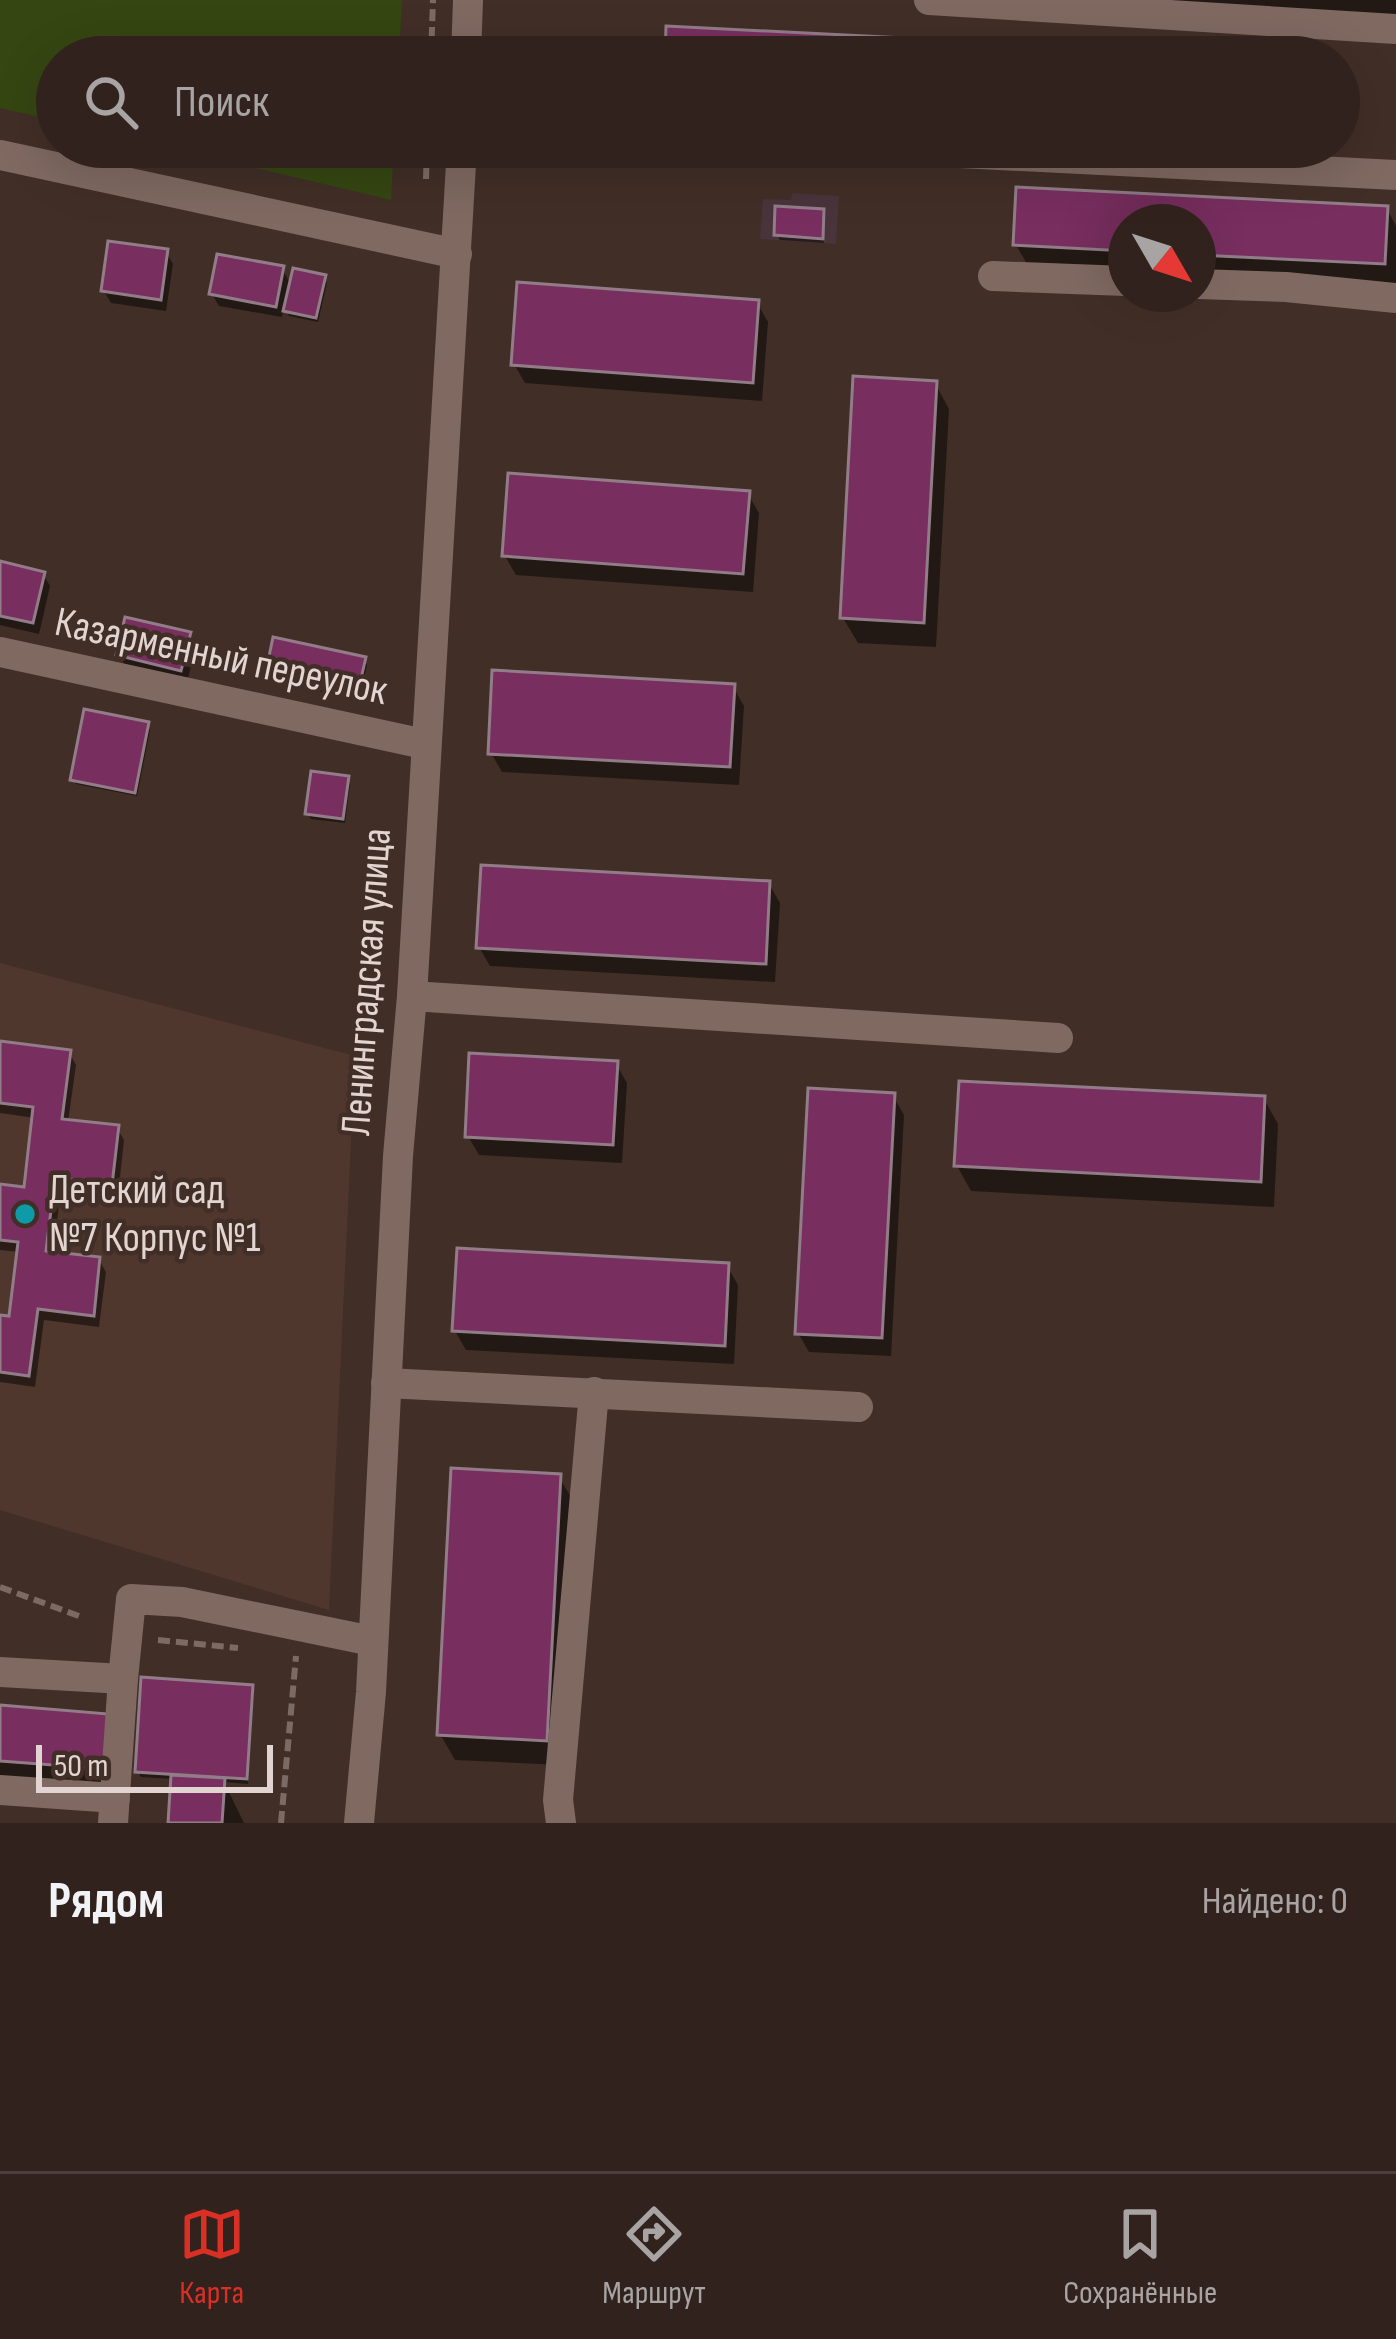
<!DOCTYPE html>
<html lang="ru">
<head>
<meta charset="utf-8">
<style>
  :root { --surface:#31221d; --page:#392a26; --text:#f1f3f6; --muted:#a8a4a4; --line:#4c3f3b; --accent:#d93025 }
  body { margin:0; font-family:"Sofia Sans Condensed",sans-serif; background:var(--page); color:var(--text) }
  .compass { position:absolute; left:1108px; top:204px; width:108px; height:108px; border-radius:50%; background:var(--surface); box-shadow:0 12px 48px #0002; rotate:129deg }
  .scale { position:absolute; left:36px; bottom:30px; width:237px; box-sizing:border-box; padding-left:12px; border:6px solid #e2d5d1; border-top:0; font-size:33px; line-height:42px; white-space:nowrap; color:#e2d5d1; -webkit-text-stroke:9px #412e27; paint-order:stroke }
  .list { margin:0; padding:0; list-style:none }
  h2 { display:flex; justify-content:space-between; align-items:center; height:156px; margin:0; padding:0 48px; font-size:51px }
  h2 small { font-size:39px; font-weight:400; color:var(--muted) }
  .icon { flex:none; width:66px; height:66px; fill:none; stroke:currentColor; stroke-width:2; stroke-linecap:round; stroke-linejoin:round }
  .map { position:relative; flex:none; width:1396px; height:1823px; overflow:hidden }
  .search { position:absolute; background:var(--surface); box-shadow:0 12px 48px #0002; left:36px; right:36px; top:36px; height:132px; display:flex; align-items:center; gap:30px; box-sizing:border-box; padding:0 42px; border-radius:66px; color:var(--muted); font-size:45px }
  .sheet { height:348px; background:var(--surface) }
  nav { display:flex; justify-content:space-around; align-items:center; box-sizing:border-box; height:168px; border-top:3px solid var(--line); background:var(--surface); font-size:33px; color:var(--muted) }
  nav a { display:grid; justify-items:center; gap:6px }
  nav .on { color:var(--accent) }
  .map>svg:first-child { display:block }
</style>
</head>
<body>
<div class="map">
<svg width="1396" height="1823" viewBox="0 0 1396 1823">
  <rect width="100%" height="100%" fill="#412e27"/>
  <!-- industrial -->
  <path fill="#48343a" d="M792 193 839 196 836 244 760 239 763 199 791 200Z"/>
  <!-- built -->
  <path fill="#50372d" d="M0 963 355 1056 329 1610 0 1510Z"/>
  <!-- green -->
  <g fill="#354612">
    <path d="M0 0H402L399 57H57V121L0 108Z"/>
    <path d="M167 147H394L391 200Z"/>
  </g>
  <!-- shadow -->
  <g fill="#0007">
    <path d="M1071 0H1396V20Z"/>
    <path d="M1019 191 1387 209 1396 226V299L1198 289V222H1126V285L1037 281 1016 245Z"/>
    <path d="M822 212 824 243 780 240 777 235Z"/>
    <path d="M166 252 173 264 166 311 111 303 104 291Z"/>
    <path d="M282 269 292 286 324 278 327 283 318 322 289 316 284 306 282 317 219 306 212 294Z"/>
    <path d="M757 303 768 322 762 401 525 383 514 364Z"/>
    <path d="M935 383 949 409 936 647 858 643 843 618Z"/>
    <path d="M748 494 759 513 753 592 516 575 505 556Z"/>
    <path d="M0 564 43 574 50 586 39 634 0 625Z"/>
    <path d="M189 635 196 647 187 682 126 667 119 655Z"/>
    <path d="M364 660 367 665 359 700 271 681 268 676Z"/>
    <path d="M733 687 744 706 739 785 502 772 491 753Z"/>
    <path d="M147 725 150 730 137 796 76 784 73 779Z"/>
    <path d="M347 779 350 784 345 823 311 819 308 814Z"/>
    <path d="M769 884 780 903 775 982 490 966 479 947Z"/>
    <path d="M0 1044 69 1052 76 1065 68 1122 117 1128 124 1140 118 1196 61 1189 53 1254 99 1260 106 1272 99 1327 44 1320 35 1387 0 1382V1318L12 1320 20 1252 0 1250V1187L27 1191 35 1118 0 1113Z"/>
    <path d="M616 1064 627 1083 622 1163 479 1155 468 1136Z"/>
    <path d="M893 1096 904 1115 891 1356 809 1352 798 1333Z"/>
    <path d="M1264 1099 1278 1124 1274 1207 971 1191 957 1166Z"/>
    <path d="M727 1266 738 1285 734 1364 466 1350 455 1331Z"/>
    <path d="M559 1477 574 1502 560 1765 455 1760 440 1734Z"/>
    <path d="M252 1687 254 1692 248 1784 224 1782 244 1823H171L174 1779 141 1777 138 1772Z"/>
    <path d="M0 1708 128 1753 124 1804 0 1795Z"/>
  </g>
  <!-- building -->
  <g fill="#782e5f" stroke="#917c88" stroke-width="3">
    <path d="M666 26 1041 45 1040 57H665Z"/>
    <path d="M1016 187 1388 206 1385 264 1198 255V222H1126V251L1013 245Z"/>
    <path d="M775 206 824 209 823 239 774 235Z"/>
    <path d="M108 241 168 249 161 300 101 291Z"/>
    <path d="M217 254 284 266 276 307 209 294Z"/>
    <path d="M293 268 326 275 316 318 283 311Z"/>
    <path d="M517 282 759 300 753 383 511 365Z"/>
    <path d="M853 376 937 381 924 623 840 618Z"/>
    <path d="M508 473 750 491 743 574 502 556Z"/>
    <path d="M0 561 45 572 33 623 0 616Z"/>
    <path d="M125 617 191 632 181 671 116 655Z"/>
    <path d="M273 637 366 657 357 696 265 676Z"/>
    <path d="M492 670 735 684 730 767 488 754Z"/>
    <path d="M84 709 149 722 135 793 70 780Z"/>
    <path d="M311 771 349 776 343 819 305 814Z"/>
    <path d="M481 865 770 881 766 964 476 948Z"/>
    <path d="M0 1041 71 1050 62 1119 119 1125 112 1185 55 1178 46 1251 100 1257 94 1316 38 1309 29 1376 0 1372V1315L9 1316 18 1242 0 1240V1184L24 1187 33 1107 0 1103Z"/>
    <path d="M469 1053 618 1061 613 1145 465 1137Z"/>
    <path d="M959 1081 1265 1096 1261 1182 954 1166Z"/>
    <path d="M808 1088 895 1093 882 1338 795 1334Z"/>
    <path d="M457 1248 729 1263 725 1346 452 1331Z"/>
    <path d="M451 1468 561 1474 547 1741 437 1735Z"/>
    <path d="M141 1677 253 1685 247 1779 135 1772Z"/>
    <path d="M0 1705 109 1714 105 1769 0 1761Z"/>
    <path d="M171 1775 225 1778 222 1823H168Z"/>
  </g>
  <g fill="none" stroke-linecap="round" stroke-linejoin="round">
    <!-- path -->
    <g stroke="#7c6b65" stroke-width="6" stroke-dasharray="12 6" stroke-linecap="butt">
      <path d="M431 57 433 0"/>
      <path d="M426 179 427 147"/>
      <path d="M0 1587 79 1616"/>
      <path d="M158 1640 238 1648"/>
      <path d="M281 1823 296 1656"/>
    </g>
    <!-- minor -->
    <g stroke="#7f6961" stroke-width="30">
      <path d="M929 0 1396 29"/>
      <path d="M466 57 468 0"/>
      <path d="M841 147 1396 175"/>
      <path d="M0 155 457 254"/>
      <path d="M993 276 1126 281"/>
      <path d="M1198 284 1286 287 1396 298"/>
      <path d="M0 652 424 744"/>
      <path d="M412 996 1058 1038"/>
      <path d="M386 1383 858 1407"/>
      <path d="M0 1672 123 1679 131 1599 182 1602 372 1641"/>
      <path d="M0 1790 115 1798"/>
      <path d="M113 1823 123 1679"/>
      <path d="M359 1823 371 1692 398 1156 412 996 462 147"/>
      <path d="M561 1823 558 1800 594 1392"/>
    </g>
  </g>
  <!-- markers -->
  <circle fill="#0f9aa8" stroke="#412e27" stroke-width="4.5" cx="25" cy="1214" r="12"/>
  <g text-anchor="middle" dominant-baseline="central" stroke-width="9" stroke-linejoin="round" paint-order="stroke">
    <!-- street labels -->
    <g font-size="42" fill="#e2d5d1" stroke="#412e27">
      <text transform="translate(221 657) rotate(12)">Казарменный переулок</text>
      <text transform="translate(367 982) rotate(-86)">Ленинградская улица</text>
    </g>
    <!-- poi labels -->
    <g font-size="42" fill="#e2d5d1" stroke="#412e27" text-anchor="start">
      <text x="49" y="1190">Детский сад<tspan x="49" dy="48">№7 Корпус №1</tspan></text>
    </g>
  </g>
</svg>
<svg class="compass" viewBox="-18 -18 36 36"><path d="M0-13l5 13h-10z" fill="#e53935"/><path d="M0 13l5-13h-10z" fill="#a8a4a4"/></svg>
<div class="scale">50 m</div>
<div class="search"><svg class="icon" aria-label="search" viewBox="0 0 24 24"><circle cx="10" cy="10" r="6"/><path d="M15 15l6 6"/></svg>Поиск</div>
</div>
<section class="sheet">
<h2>Рядом<small>Найдено: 0</small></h2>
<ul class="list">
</ul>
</section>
<nav>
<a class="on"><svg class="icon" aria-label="map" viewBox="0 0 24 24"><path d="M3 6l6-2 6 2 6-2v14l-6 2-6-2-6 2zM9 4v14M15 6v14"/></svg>Карта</a>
<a><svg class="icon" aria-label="directions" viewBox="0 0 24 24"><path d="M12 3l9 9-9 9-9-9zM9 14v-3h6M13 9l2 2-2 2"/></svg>Маршрут</a>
<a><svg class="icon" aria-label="saved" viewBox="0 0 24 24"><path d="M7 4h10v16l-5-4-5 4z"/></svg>Сохранённые</a>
</nav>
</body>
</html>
